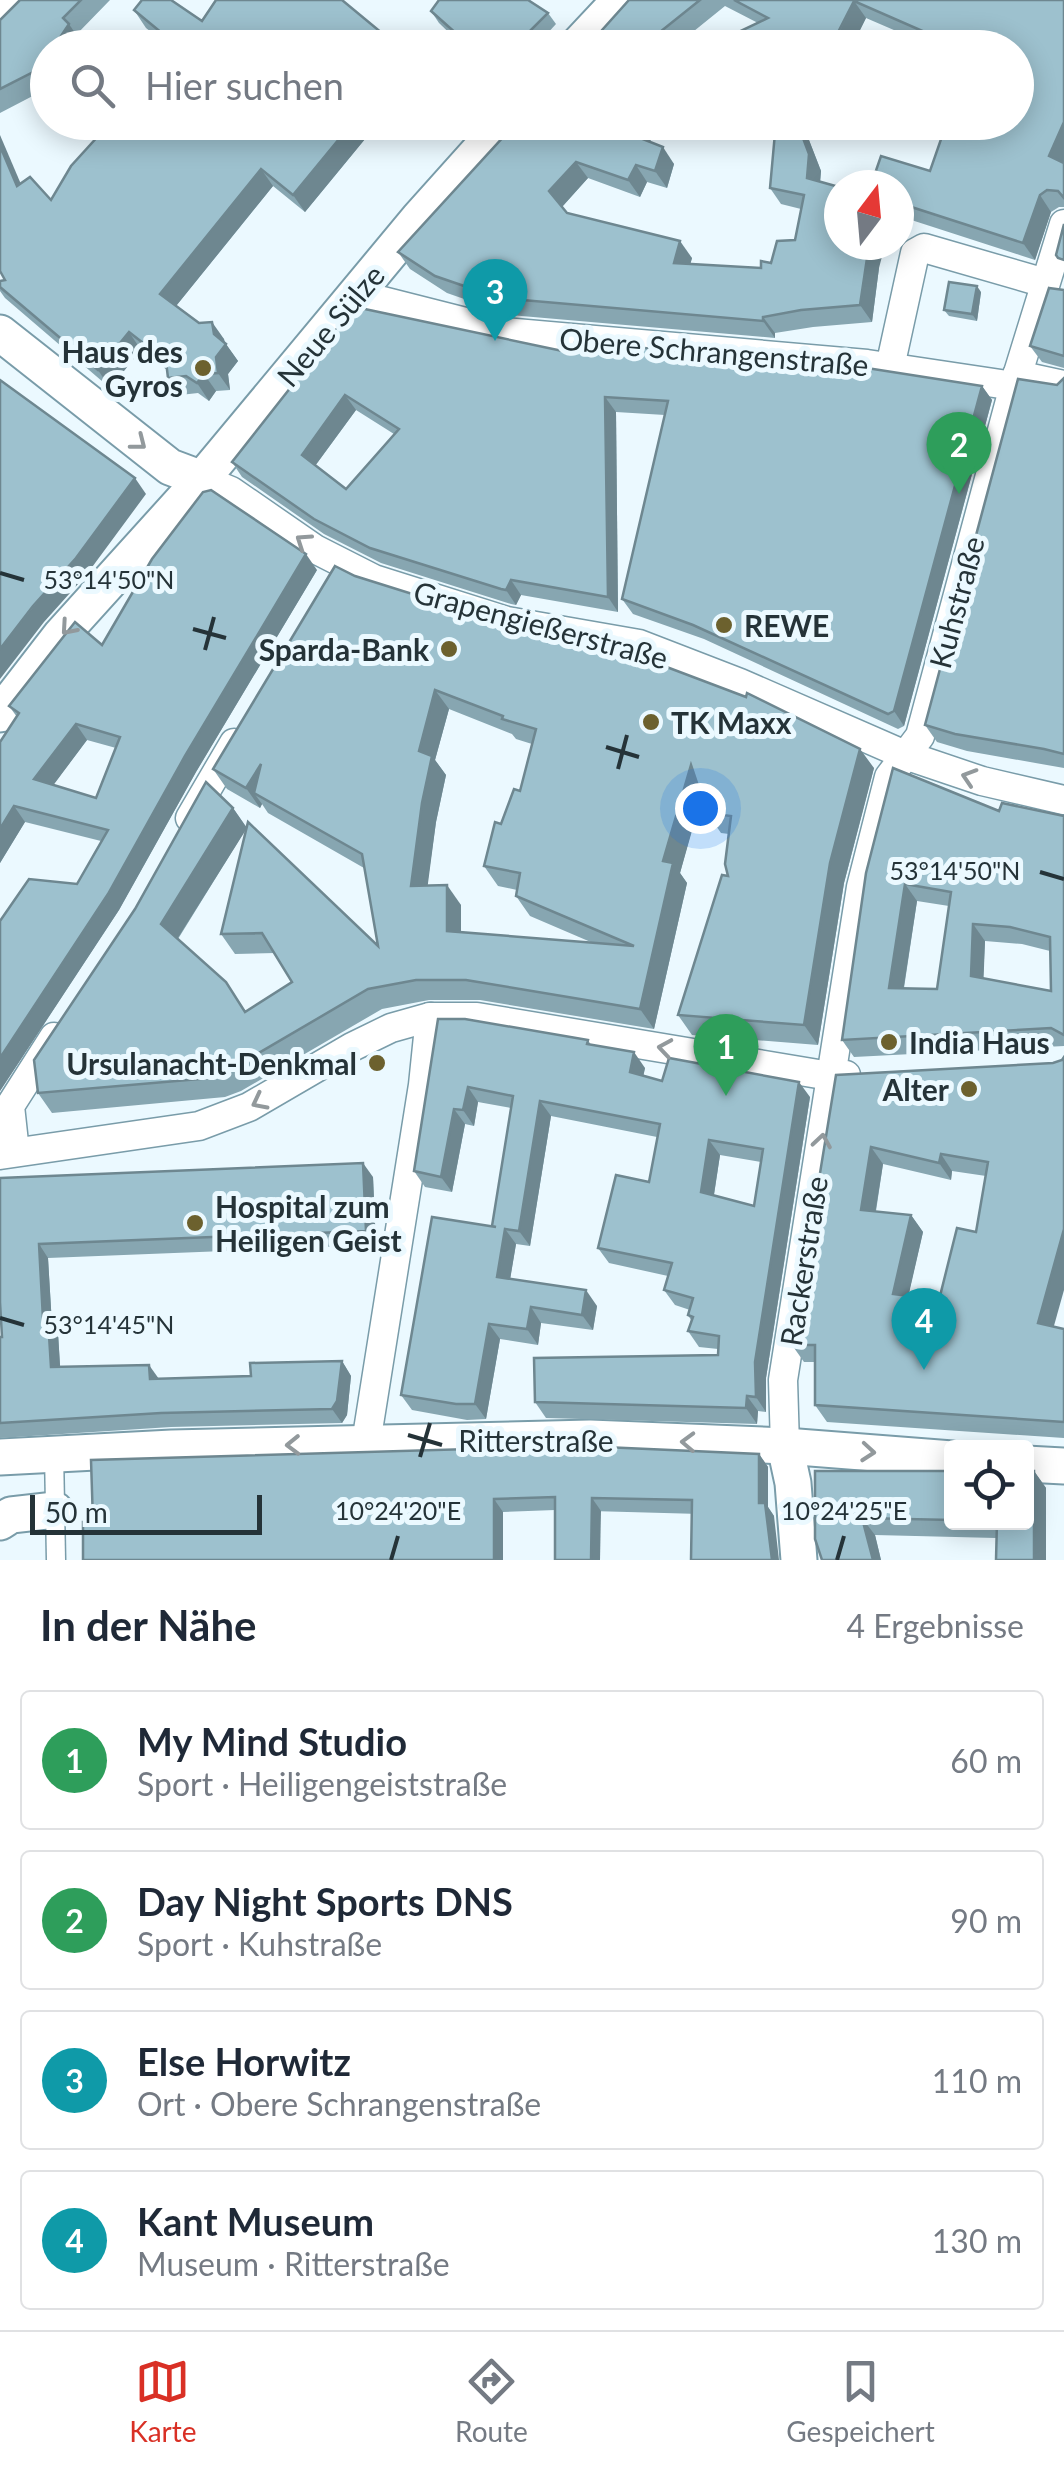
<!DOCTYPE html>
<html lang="de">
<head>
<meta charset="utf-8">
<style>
  :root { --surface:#fff; --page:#f2f2f3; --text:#1f2937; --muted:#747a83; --line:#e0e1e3; --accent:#d93025 }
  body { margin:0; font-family:Lato,sans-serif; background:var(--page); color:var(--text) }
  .controls { position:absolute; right:30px; bottom:30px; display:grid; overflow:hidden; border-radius:10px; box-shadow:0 5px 25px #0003 }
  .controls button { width:90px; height:90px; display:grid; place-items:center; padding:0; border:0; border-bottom:2px solid var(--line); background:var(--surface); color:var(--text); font:50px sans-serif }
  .compass { position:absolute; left:824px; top:170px; width:90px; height:90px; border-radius:50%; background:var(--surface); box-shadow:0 5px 25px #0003; rotate:16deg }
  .scale { position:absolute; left:30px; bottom:25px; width:232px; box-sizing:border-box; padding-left:10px; border:5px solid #253338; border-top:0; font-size:28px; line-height:35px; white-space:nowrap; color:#253338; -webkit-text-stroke:8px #ebf9ff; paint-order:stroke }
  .you { position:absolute; left:700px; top:808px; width:35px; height:35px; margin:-25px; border:8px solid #fff; border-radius:50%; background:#1a73e8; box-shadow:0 0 0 15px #1a73e833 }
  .badge { display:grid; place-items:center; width:65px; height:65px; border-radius:50%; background:var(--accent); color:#fff; font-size:32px; font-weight:700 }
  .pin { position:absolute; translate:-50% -82px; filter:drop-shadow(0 2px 5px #0008) }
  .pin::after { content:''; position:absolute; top:52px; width:35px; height:30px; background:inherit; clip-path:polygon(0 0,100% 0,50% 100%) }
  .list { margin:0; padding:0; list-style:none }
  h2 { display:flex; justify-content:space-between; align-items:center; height:130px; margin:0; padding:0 40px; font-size:42px }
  h2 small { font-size:32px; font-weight:400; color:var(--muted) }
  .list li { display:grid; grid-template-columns:65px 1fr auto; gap:30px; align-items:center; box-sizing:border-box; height:140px; margin:0 20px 20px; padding:0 20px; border:2px solid var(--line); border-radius:10px }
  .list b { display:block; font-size:38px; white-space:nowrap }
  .list p { margin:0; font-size:32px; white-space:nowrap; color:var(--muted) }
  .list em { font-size:32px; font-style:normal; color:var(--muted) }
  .icon { flex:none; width:55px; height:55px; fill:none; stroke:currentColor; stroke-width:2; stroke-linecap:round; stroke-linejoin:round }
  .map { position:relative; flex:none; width:1064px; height:1560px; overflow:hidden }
  .search { position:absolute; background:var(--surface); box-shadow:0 5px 25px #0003; left:30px; right:30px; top:30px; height:110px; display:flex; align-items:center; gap:25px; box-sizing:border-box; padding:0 35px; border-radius:55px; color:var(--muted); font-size:38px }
  .sheet { height:770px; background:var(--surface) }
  nav { display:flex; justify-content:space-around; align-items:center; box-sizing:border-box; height:140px; border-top:2px solid var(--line); background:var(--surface); font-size:28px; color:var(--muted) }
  nav a { display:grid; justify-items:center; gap:5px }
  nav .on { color:var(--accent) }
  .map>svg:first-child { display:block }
</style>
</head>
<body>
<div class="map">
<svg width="1064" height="1560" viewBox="0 0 1064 1560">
  <rect width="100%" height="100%" fill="#ebf9ff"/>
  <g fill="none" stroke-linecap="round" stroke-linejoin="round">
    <defs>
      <path id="service" d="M54 1452 56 1560"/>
      <g id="pedestrian">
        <path d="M359 289 371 298 505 332 867 364 1014 386"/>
        <path d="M890 367 915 253 924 248 1045 283"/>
        <path d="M1017 375 1064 385"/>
        <path d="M202 479 231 491 315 549 374 579 507 621 639 644 740 683 905 755 982 781 1064 800"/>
        <path d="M190 818 234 743"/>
        <path d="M15 1152 10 1106 54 1037"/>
        <path d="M0 1155 199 1126 249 1107 352 1047 391 1028 430 1017H477L830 1076 846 1075"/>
        <path d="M366 1443 423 1085 430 1017"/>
        <path d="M785 1446 783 1380 861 887 889 777 920 736 1014 386 1064 224"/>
      </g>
      <g id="minor">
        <path d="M0 20 22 0"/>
        <path d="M575 48 620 0"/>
        <path d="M0 333 170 467 202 479"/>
        <path d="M0 714 61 635 202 479 419 218 505 122"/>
        <path d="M785 1446 793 1483 799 1560"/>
        <path d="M0 1457 172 1448 590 1438 785 1446 952 1459"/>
        <path d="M1026 1464 1064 1466"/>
        <path d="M0 1522 11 1515 55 1510"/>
      </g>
    </defs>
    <!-- service casing -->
    <use href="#service" stroke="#799ca9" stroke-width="21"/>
    <!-- pedestrian casing -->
    <use href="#pedestrian" stroke="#799ca9" stroke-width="31"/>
    <!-- minor casing -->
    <use href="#minor" stroke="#799ca9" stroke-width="39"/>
    <!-- service -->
    <use href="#service" stroke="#fff" stroke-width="18"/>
    <!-- pedestrian -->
    <use href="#pedestrian" stroke="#fff" stroke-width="28"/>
    <!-- minor -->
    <use href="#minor" stroke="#fff" stroke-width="35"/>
  </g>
  <!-- wall -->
  <g fill="#87a6b1" fill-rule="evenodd">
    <path d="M20 0H110L76 35 81 42 48 48V88L0 113V20Z"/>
    <path d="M629 0H1064V207H1059L1051 212 1035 260 899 216V185L930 171 1016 122 924 43 866 18 851 48H705L758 23 725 6 673 48H586Z"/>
    <path d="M134 10 202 21 400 48H171L146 28Z"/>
    <path d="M431 11 548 13 556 24 534 48H465L439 23Z"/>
    <path d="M111 122H379L305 212 273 186 176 306 199 323 224 339 225 343 238 361 228 374 230 390 216 391 209 401 198 393 180 395 168 378 167 370 141 350 110 388 5 298 0 291V281L5 280 21 183 51 200Z"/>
    <path d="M517 122 650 142 674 164 667 188 647 182 640 197 588 178 562 207 567 213 692 258 690 264 761 268 771 263 795 240 801 209 781 204 770 188 776 125 742 132 711 122H802L821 171 820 182 879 268 872 322 813 327 775 333V338L510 315 447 293 410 269 398 252Z"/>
    <path d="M1064 290V368L1042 362 1030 346Z"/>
    <path d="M981 292 977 321 949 316 944 310Z"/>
    <path d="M350 312 572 353 982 386 992 400 904 726 898 729 704 639 633 614 622 599 665 415 616 412 618 612 521 595 516 605 511 604 381 563 324 534 242 477 232 462ZM356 410 394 434 346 489 315 466Z"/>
    <path d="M1064 378V768L967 751 937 742 925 725 1057 385Z"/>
    <path d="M317 570 196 772 119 910 0 1091V921L77 884 101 841 25 822 0 863V742L17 717 9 706 102 645ZM87 740 116 748 96 798 53 785Z"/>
    <path d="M355 576 490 622 874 768 844 883 818 1045 692 1035 678 1015 728 876 729 834 721 833 707 813 701 796 680 873 687 883 654 1029 480 1000H429L382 1009 241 1091 225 1097 52 1113 38 1093 233 808 246 827 378 946 364 868 268 813 262 804 260 808 227 789 213 769ZM449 709 512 734 516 739 532 744 520 791 501 824 484 866 498 886 517 890 516 896 530 916 593 943 461 933V905L427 886 436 822 446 775 435 760ZM246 829 221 934 235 954 275 953 292 982 246 1011 178 939Z"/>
    <path d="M999 811 1064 816V1046L854 1057 842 1040 866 873ZM917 901 949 906 937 989 904 988ZM985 941 1022 944 1050 951 1051 991 983 978Z"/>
    <path d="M438 1019 588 1040 591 1045 645 1068 643 1076 662 1081 810 1097 766 1378V1412L758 1411 757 1424 546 1418 535 1402 718 1355V1349L699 1347 688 1331 691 1320 688 1315 690 1310 675 1305 664 1290 668 1276 609 1263 598 1248 649 1182 657 1137 551 1116 530 1246 516 1244 510 1279 597 1306 593 1330 541 1323 538 1345 500 1339 486 1419 467 1420 412 1410 401 1395 492 1226 511 1108 478 1102 474 1126 465 1124 452 1192 425 1187 414 1171ZM720 1155 761 1162 754 1206 714 1195Z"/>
    <path d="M1053 1063 1054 1326 1064 1329V1438L827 1422 815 1405V1362H804L792 1345 836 1075ZM883 1164 951 1180 952 1171 986 1176 976 1232 939 1300 908 1296 923 1232 911 1215 876 1211Z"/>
    <path d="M373 1177 376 1245 48 1258 52 1325 58 1333 60 1366 159 1379 251 1376 342 1361 351 1376 347 1415 342 1423 171 1427 0 1438V1337H2L0 1178Z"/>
    <path d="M538 1450 759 1454 768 1467V1507L774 1516 555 1510 503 1512V1560H83L93 1522 472 1452Z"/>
    <path d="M815 1471H952V1522H1026V1471H1034L1046 1488V1560H996V1538L875 1535 881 1560H822L815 1539Z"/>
  </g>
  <!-- shaded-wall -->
  <g fill="#6e8790">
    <path d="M854 1 866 18 851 48H832Z"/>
    <path d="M69 24 81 42 76 48H53Z"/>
    <path d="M798 32 809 48H790Z"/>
    <path d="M511 37 518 48H502Z"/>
    <path d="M48 55V85L37 70Z"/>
    <path d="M353 122H379L305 212 293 195Z"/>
    <path d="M639 122H656L647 153 635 136Z"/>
    <path d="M797 122H802L821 171 819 195 807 178Z"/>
    <path d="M1064 122V166L1049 156Z"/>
    <path d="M0 135 29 203 17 186 0 146Z"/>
    <path d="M663 147 674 164 667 188 655 171Z"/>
    <path d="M576 162 588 178 561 208 549 191Z"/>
    <path d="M636 165 647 182 640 197 628 180Z"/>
    <path d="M261 169 273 186 172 311 160 294Z"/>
    <path d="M1040 195 1051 212 1035 260 1023 243Z"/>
    <path d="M680 241 692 258 686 280 674 263Z"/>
    <path d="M869 245H885L879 268 872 322 860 305Z"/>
    <path d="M977 286 981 292 977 321 972 314Z"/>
    <path d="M763 317 775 333V338L763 321Z"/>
    <path d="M212 322 224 339 225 345 226 344 238 361 228 374 230 390 218 373Z"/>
    <path d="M129 332 141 350 110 388 98 370Z"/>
    <path d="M204 374 216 391 209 401 197 383Z"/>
    <path d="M982 386 992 400 904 726 894 711Z"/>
    <path d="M345 395 356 410 312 470 302 455Z"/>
    <path d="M605 397 616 412 618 612 608 597Z"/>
    <path d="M135 478 146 494 87 574 44 622 0 679V649Z"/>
    <path d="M306 554 317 570 196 772 119 910 0 1091V1058L185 756Z"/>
    <path d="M511 580 521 595 516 605 506 590Z"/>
    <path d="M435 690 449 709 435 760 446 775 436 822 425 906 411 886 419 751Z"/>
    <path d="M76 724 87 740 46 795 34 779Z"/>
    <path d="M860 749 874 768 844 883 818 1045 804 1025 830 863Z"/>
    <path d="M261 764 254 793 262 804 260 808 246 788Z"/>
    <path d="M691 765 705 785 680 873 687 883 654 1029 640 1009 663 861Z"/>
    <path d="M14 806 25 822 0 863V829Z"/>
    <path d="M233 808 247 828 174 944 161 924Z"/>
    <path d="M905 884 917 901 901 1005 889 988Z"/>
    <path d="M447 885 461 905V951L447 931Z"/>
    <path d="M973 924 985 941 983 993 971 976Z"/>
    <path d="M634 1052 645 1068 641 1087 630 1072Z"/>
    <path d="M799 1082 810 1097 766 1378V1412L756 1397 755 1362Z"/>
    <path d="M468 1087 478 1102 474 1126 463 1110Z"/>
    <path d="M540 1101 551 1116 530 1246 519 1231Z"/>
    <path d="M454 1109 465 1124 452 1192 441 1177Z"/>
    <path d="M709 1140 720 1155 712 1207 701 1192Z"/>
    <path d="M871 1147 883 1164 873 1227 861 1210Z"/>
    <path d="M941 1154 952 1171 951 1180 939 1163Z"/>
    <path d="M363 1163 373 1177 376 1245 366 1231Z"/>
    <path d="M911 1215 923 1232 905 1311 893 1294Z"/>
    <path d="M505 1229 516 1244 508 1292 497 1277Z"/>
    <path d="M1064 1229V1290L1050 1340 1038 1323Z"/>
    <path d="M39 1244 48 1258 52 1325 58 1333 61 1381 51 1367 43 1319Z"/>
    <path d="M586 1290 597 1306 593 1330 582 1315Z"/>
    <path d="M531 1307 541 1323 538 1345 527 1329Z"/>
    <path d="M489 1324 500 1339 486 1419 475 1404Z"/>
    <path d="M342 1361 351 1376 347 1415 342 1423 332 1409Z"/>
    <path d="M149 1365 159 1379H150Z"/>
    <path d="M747 1396 758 1411 757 1424 746 1408Z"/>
    <path d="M759 1454 768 1467V1507L774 1516 779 1560H772L759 1503Z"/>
    <path d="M1034 1471 1046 1488V1560H1034Z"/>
    <path d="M592 1498 601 1511 600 1560H591Z"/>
    <path d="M494 1499 503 1512V1560H494Z"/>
    <path d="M862 1518 875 1535 881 1560H873Z"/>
  </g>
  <!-- building -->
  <g fill="#9dc1ce" stroke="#6e8790" stroke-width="2.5" fill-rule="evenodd">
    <path d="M20 0H81L63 18 69 24 53 48H48V55L37 70 0 89V20Z"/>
    <path d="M142 0H171L202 21 216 0H342L400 48H180L134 10Z"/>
    <path d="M439 0H528L548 13 518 43 511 37 502 48H465L468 44 431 11Z"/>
    <path d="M629 0H700L640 48H586Z"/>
    <path d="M734 0H1064V122L1049 156 1064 163V198L1058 191 1047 190 1040 195 1023 243 899 203V185H871L881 156 930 171 947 122H1016V48H922L927 33 854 1 831 46 798 32 790 48H705L768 18Z"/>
    <path d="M111 122H353L293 195 261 169 160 294 199 323 212 322 214 334 226 344 216 357 218 373 204 374 197 383 186 376 168 378 166 361 129 332 98 370 0 287V281L5 280 0 271V146L17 186 30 177 51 200 71 166Z"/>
    <path d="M517 122H639L635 136 663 147 655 171 636 165 628 180 576 162 549 191 567 213 680 241 674 263 761 268V261L771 263 777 241 795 240 804 195 770 188 776 122H797L809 154 807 178 839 187V245H869L860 305 801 310 763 317V321L499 298 435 276 398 252Z"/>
    <path d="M1064 224V260L1058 258 1056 255Z"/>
    <path d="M949 282 977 286 972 314 944 310Z"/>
    <path d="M1049 288 1064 290V356L1030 346Z"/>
    <path d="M360 308 572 353 575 342 854 366 982 386 894 711 888 714 693 625 622 599 668 401 605 397 608 597 511 580 506 590 501 589 370 548 314 519 232 462 350 312ZM345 395 399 429 346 489 302 455Z"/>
    <path d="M1064 378V754L1044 749 955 734 925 725 1018 379 1057 385Z"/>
    <path d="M0 380 135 478 76 558 33 606 0 649Z"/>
    <path d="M211 490 306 554 185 756 108 894 0 1058V921L29 879 77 884 108 830 14 806 0 829V742L19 713 9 706 75 622 102 645 152 559 203 492ZM76 724 120 737 96 798 34 779Z"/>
    <path d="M335 566 355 576 486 617 485 621 627 652 746 697 747 693 860 749 830 863 804 1025 678 1015 722 875 728 876 725 864 731 816 707 813 691 765 663 861 673 863 640 1009 466 980H416L368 989 228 1071 211 1078 38 1093 34 1060 135 909 206 782 233 808 161 924 226 982 245 1012 292 982 262 933 221 934 248 822 378 946 362 854 254 793 261 764 246 788 213 769ZM435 690 503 716 502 719 536 729 520 791 514 789 501 824 495 822 484 866 520 873 516 896 634 946 447 931V885L411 886 422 803 432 756 419 751Z"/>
    <path d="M893 768 999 811 1002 803 1064 816V1035L1051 1028 842 1040 866 873ZM905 884 951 892 937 989 889 988ZM973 924 1010 927 1050 937 1051 991 971 976Z"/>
    <path d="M438 1019H465L588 1040 587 1044 634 1052 630 1072 662 1081 669 1058 799 1082 755 1362 756 1397 747 1396 746 1408 535 1402 534 1358 718 1355 719 1336 688 1331 693 1317 688 1315 693 1298 664 1290 672 1263 598 1248 616 1175 649 1182 660 1124 540 1101 519 1231 505 1229 497 1277 586 1290 582 1315 531 1307 527 1329 489 1324 475 1404H456L401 1395 432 1217 496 1227 492 1226 513 1096 468 1087 463 1110 454 1109 441 1177 414 1171ZM709 1140 763 1149 754 1206 701 1192Z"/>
    <path d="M1064 1057V1229L1038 1323 1064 1329V1422L815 1405V1345H792L836 1075 1053 1063 1062 1060ZM871 1147 939 1163 941 1154 988 1162 976 1232 957 1228 939 1300 893 1294 911 1215 861 1210Z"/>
    <path d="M363 1163 366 1231 39 1244 43 1319H48L51 1367 149 1365 150 1379 251 1376 250 1363 342 1361 337 1401 332 1409 161 1413 0 1423V1337H2L0 1302V1178Z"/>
    <path d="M581 1446 759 1454V1503H765L772 1560H691L692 1500 592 1498 591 1560H555V1497L494 1499V1560H83V1522H93L91 1460 470 1449 469 1452 538 1450V1448Z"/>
    <path d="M815 1471H952V1520L862 1518 873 1560H822L815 1539Z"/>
    <path d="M1026 1471H1034V1560H996L997 1522H1026Z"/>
  </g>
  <!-- one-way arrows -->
  <defs><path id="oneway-chevron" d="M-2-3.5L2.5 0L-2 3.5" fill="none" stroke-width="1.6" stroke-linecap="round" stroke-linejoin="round" transform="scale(2.5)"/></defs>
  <g stroke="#92999c">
    <use href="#oneway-chevron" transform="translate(139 443) rotate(38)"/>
    <use href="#oneway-chevron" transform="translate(303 541) rotate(-146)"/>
    <use href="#oneway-chevron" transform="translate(68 628) rotate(131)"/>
    <use href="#oneway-chevron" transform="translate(969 777) rotate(-162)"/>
    <use href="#oneway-chevron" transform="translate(665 1048) rotate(-171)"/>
    <use href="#oneway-chevron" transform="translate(259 1102) rotate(153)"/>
    <use href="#oneway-chevron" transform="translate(822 1141) rotate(-81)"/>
    <use href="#oneway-chevron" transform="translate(688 1442) rotate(-178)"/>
    <use href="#oneway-chevron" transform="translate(293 1445) rotate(179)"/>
    <use href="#oneway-chevron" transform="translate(868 1452) rotate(5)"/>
  </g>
  <!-- ticks -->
  <path fill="none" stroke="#253338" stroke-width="4" d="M0 573 24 580M193 629 226 638M205 650 214 617M606 747 639 757M618 769 627 735M1040 872 1064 879M0 1318 24 1325M408 1435 442 1445M420 1457 430 1423M391 1560 398 1536M837 1560 844 1536"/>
  <!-- markers -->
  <g fill="#6c612e" stroke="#ebf9ff" stroke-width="4">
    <circle cx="203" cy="368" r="10"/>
    <circle cx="724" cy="625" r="10"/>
    <circle cx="449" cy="649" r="10"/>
    <circle cx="651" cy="722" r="10"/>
    <circle cx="889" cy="1042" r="10"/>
    <circle cx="377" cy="1063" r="10"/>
    <circle cx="969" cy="1089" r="10"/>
    <circle cx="195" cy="1223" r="10"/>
  </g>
  <g text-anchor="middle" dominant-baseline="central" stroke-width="10" stroke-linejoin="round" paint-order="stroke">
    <!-- street labels -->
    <g font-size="30" fill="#253338" stroke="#ebf9ff">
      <text transform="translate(330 325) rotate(-50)">Neue Sülze</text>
      <text transform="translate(714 351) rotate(5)">Obere Schrangenstraße</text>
      <text transform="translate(956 602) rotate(-75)">Kuhstraße</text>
      <text transform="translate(541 624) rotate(15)">Grapengießerstraße</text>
      <text transform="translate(803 1261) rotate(-81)">Rackerstraße</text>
      <text x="536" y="1440">Ritterstraße</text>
    </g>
    <!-- poi labels -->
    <g font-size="30" font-weight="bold" fill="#253338" stroke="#ebf9ff" text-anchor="end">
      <text x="183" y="351">Haus des<tspan x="183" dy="34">Gyros</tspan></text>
      <text x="744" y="625" text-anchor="start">REWE</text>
      <text x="429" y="649">Sparda-Bank</text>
      <text x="671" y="722" text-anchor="start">TK Maxx</text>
      <text x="909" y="1042" text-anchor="start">India Haus</text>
      <text x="357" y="1063">Ursulanacht-Denkmal</text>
      <text x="949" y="1089">Alter</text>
      <text x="215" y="1206" text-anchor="start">Hospital zum<tspan x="215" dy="34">Heiligen Geist</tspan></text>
    </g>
  </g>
  <g font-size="25" text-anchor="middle" fill="#253338" stroke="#ebf9ff" stroke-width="10" stroke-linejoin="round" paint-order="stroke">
    <text x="109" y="589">53°14'50"N</text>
    <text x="955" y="880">53°14'50"N</text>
    <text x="109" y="1334">53°14'45"N</text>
    <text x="398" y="1520">10°24'20"E</text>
    <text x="844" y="1520">10°24'25"E</text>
  </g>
</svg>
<div class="controls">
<button><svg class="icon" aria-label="locate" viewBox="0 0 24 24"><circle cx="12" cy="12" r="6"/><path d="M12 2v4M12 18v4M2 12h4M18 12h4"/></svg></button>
</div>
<svg class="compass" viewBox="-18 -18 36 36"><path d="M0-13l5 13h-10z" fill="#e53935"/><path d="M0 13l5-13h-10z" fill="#747a83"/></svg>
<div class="scale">50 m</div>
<div class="you"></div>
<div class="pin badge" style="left:726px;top:1096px;background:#2e9e5b">1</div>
<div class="pin badge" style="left:959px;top:494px;background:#2e9e5b">2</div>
<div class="pin badge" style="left:495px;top:341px;background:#0f9aa8">3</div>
<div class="pin badge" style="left:924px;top:1370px;background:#0f9aa8">4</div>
<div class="search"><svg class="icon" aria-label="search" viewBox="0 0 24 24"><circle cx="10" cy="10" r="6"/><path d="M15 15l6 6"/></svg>Hier suchen</div>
</div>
<section class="sheet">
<h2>In der Nähe<small>4 Ergebnisse</small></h2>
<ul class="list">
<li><span class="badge" style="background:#2e9e5b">1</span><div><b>My Mind Studio</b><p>Sport · Heiligengeiststraße</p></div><em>60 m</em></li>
<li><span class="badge" style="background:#2e9e5b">2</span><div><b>Day Night Sports DNS</b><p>Sport · Kuhstraße</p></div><em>90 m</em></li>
<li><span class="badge" style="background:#0f9aa8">3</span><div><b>Else Horwitz</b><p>Ort · Obere Schrangenstraße</p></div><em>110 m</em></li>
<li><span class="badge" style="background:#0f9aa8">4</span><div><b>Kant Museum</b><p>Museum · Ritterstraße</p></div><em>130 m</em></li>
</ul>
</section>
<nav>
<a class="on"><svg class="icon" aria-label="map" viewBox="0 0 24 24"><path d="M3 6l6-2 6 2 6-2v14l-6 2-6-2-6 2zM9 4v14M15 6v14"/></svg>Karte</a>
<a><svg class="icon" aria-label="directions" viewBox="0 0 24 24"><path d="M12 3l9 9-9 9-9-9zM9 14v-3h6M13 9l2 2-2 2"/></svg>Route</a>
<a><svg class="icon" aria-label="saved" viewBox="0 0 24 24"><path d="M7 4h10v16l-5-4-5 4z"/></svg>Gespeichert</a>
</nav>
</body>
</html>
